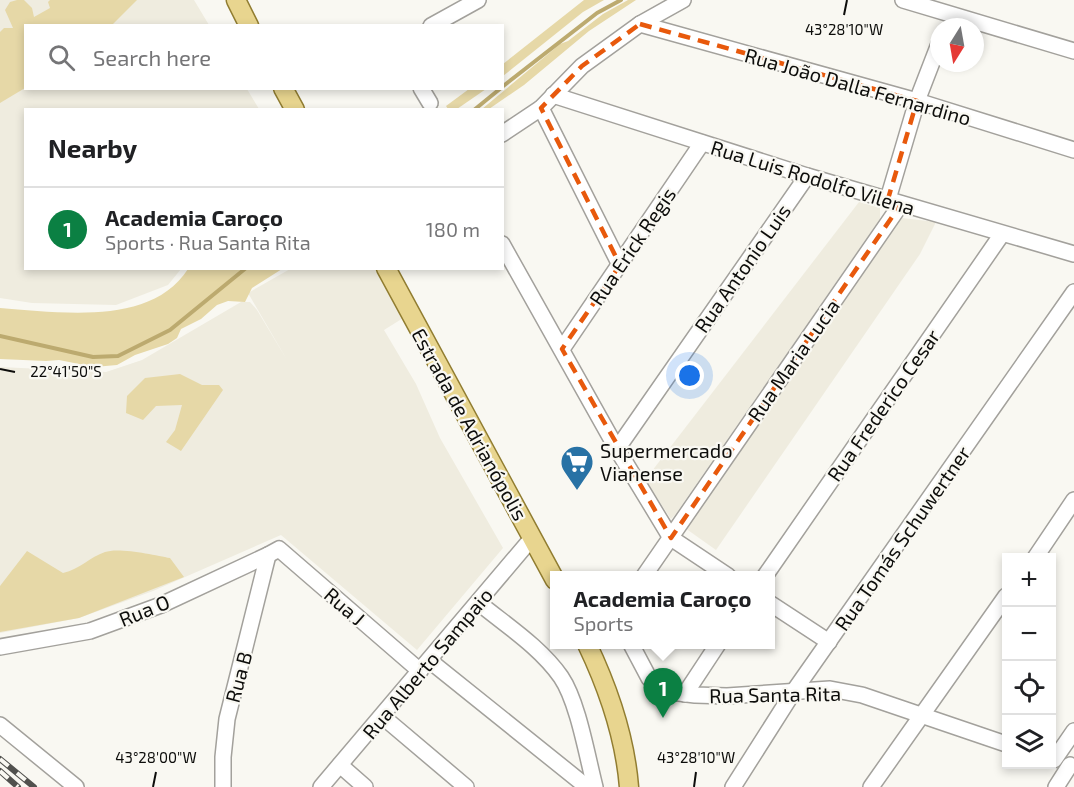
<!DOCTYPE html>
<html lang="en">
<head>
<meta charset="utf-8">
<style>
  :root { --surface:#fff; --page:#f2f2f2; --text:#202124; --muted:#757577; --line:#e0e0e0; --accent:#0b8043 }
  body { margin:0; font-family:"Exo 2",sans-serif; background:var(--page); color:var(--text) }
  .controls { position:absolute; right:18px; bottom:18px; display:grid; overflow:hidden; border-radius:0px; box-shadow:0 3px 9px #0003 }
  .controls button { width:54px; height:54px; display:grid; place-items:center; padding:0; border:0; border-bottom:2px solid var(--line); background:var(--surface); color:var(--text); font:30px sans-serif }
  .compass { position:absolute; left:930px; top:18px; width:54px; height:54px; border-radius:50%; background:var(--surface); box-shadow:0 3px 9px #0003; rotate:191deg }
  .you { position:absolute; left:690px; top:376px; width:21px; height:21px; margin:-15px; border:4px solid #fff; border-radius:50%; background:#1a73e8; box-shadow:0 0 0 9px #1a73e833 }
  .badge { display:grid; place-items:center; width:39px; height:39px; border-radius:50%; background:var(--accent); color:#fff; font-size:20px; font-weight:700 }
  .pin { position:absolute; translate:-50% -50px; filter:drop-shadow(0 2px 3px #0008) }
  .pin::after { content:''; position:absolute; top:32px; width:21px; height:18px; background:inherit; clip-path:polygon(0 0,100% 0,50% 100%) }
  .popup { position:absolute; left:550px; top:571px; width:225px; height:78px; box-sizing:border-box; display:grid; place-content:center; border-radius:0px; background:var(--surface); filter:drop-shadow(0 2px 4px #0005); font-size:20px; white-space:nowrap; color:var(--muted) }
  .popup b { font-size:22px; color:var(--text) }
  .popup::after { content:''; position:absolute; left:50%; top:100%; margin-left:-12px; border:12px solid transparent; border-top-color:var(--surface) }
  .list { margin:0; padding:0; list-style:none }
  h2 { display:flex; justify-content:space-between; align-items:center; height:78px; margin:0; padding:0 24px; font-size:26px }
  h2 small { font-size:20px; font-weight:400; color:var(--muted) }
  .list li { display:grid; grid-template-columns:39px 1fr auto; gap:18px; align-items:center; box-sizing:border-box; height:84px; padding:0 24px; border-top:2px solid var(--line) }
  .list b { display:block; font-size:22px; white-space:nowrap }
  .list p { margin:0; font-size:20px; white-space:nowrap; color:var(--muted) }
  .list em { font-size:20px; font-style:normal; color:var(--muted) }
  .icon { flex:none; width:33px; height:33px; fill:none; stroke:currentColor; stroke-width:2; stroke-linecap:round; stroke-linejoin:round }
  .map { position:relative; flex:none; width:1074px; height:787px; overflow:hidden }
  .search { position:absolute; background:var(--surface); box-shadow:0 3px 9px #0003; left:24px; top:24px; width:480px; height:66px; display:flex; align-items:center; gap:15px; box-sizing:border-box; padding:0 21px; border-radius:0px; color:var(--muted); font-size:22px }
  .panel { position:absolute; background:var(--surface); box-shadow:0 3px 9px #0003; left:24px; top:108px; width:480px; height:162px; border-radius:0px }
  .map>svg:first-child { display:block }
</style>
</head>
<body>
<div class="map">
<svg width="1074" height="787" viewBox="0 0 1074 787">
  <rect width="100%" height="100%" fill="#f9f8f2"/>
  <!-- built -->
  <g fill="#efecdf">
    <path d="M0 0H194L209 25 26 26V88L247 89 259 109 26 110V268L181 269 168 285 116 305 32 303 0 298Z"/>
    <path d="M859 202 880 208V219L675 515 671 519 645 480Z"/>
    <path d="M902 218 936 222 920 254 716 550 685 528Z"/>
    <path d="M290 269H383L408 315 384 330 416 384 440 438 503 548 417 650 281 535 153 591 79 618 0 633V367L106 372 142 360 241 302H250L257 310 287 360 248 293Z"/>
  </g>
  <!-- green -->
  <g fill="#e6d8a7">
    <path d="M17 0H24L32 8 34 17 50 8 48 2 50 0H137L112 25 26 26 25 88 0 103V32L4 28H13L5 10 10 2Z"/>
    <path d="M584 0H604L583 12 503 76V64Z"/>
    <path d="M628 0H636L589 31 524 85 489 109H482L560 44 568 41 603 14Z"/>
    <path d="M469 89H486L457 109H448L446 106Z"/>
    <path d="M188 269H282L252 288 245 302 228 301 217 305 201 319 181 329 177 338 168 344 135 355 117 365 94 367 59 360 46 361 0 359V308C59 312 151 327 188 269Z"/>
    <path d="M180 374 202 385H219L223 390 181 451 166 442 175 430 182 405 156 406 143 420 126 413 127 396 145 378Z"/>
    <path d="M27 551 63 573C80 569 90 557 105 552 118 547 155 555 170 558L184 577 79 618 0 632V586Z"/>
  </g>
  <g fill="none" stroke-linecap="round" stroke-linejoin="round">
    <!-- stream -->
    <g stroke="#bcaa6f" stroke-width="4">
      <path d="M502 87 597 13 621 0"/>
      <path d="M474 110 501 88"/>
      <path d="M0 336 93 357 118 356 170 330 246 268"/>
    </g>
    <defs>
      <g id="minor">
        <path d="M903 0 1074 51"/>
        <path d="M640 24 917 101 1074 150"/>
        <path d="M431 26 478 0"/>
        <path d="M421 88 430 103"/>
        <path d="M553 95 807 176 1074 254"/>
        <path d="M541 108 620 265"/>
        <path d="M502 134 541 108 582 66 640 24 683 0"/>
        <path d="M888 199 917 101 939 44"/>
        <path d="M502 244 617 449 671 538 728 576"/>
        <path d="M562 349 702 143"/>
        <path d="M617 449 807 176"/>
        <path d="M268 555 279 549 420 671"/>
        <path d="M1035 558 1074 500"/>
        <path d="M644 576 901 204"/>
        <path d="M765 576 1002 234"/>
        <path d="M479 603C507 626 540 647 561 677 578 702 587 756 595 787"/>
        <path d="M771 604 829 642"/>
        <path d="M631 644 649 678 660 687 671 692 695 695 727 696 830 689 862 695 1006 744"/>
        <path d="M0 647 90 631 161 605 268 555 227 719 223 757V787"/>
        <path d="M430 661 587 787"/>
        <path d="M685 694 718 644"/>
        <path d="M382 716 466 787"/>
        <path d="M0 725 76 787"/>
        <path d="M1054 760 1074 731"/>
        <path d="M340 765 365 787"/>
        <path d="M321 787 532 538"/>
        <path d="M733 787 794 691 1074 292"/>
        <path d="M871 787 1006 596"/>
        <path d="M1056 787 1070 765"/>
      </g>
      <g id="major">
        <path d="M236 0 249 26"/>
        <path d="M283 88 295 110"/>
        <path d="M386 268 555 580"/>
        <path d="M587 644C609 690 625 737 629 787"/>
      </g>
    </defs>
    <!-- minor casing -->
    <use href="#minor" stroke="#a3a19c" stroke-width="18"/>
    <!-- major casing -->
    <use href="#major" stroke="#917d31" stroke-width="21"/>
    <!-- minor -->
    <use href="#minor" stroke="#fff" stroke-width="15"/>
    <!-- major -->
    <use href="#major" stroke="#e8d58f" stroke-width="18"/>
    <defs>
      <g id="rail">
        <path d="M0 759 34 787"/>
        <path d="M0 771 18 787"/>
      </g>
    </defs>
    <!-- rail casing -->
    <use href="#rail" stroke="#51514e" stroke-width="6"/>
    <!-- rail -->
    <use href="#rail" stroke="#f9f8f2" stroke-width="4" stroke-dasharray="11" stroke-linecap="butt"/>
  </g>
  <!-- marked area -->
  <path fill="none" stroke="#e8590c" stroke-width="4.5" stroke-dasharray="12 8" stroke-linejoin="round" d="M640 24 917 101 888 199 901 204 671 538 562 349 620 265 541 108 582 66Z"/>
  <!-- ticks -->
  <path fill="none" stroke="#0d0d0b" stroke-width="2" d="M844 15 847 0M0 369 15 372M153 787 156 772M694 787 696 772"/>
  <!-- icons -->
  <defs>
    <symbol id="supermarket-pin" viewBox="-11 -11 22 30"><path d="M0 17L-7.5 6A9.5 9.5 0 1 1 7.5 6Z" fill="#2872a5" stroke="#f9f8f2"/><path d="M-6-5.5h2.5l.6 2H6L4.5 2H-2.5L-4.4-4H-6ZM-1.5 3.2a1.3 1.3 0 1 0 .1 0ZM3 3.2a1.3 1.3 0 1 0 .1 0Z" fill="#fff"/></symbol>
  </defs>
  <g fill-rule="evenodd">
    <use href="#supermarket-pin" x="558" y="443" width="38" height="52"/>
  </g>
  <g text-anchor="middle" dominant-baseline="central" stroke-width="4.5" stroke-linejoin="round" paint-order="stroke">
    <!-- street labels -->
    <g font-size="20" fill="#0d0d0b" stroke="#f9f8f2">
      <text transform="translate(858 86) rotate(16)">Rua João Dalla Fernardino</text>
      <text transform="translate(813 177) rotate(17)">Rua Luis Rodolfo Vilena</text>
      <text transform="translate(632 246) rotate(-56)">Rua Erick Regis</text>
      <text transform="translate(742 268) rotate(-55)">Rua Antonio Luis</text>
      <text transform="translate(793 360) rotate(-55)">Rua Maria Lucia</text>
      <text transform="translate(883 405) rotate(-55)">Rua Frederico Cesar</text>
      <text transform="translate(470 424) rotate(61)">Estrada de Adrianópolis</text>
      <text transform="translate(902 538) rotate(-55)">Rua Tomás Schuwertner</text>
      <text transform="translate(345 606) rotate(41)">Rua J</text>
      <text transform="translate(144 610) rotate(-22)">Rua O</text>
      <text transform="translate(427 663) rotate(-50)">Rua Alberto Sampaio</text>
      <text transform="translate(238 677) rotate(-75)">Rua B</text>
      <text transform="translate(775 694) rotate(-1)">Rua Santa Rita</text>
    </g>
    <!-- poi labels -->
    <g font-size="20" fill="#0d0d0b" stroke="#f9f8f2" text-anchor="start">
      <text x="600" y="450">Supermercado<tspan x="600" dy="23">Vianense</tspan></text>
    </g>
  </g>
  <g font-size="15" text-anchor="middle" fill="#0d0d0b" stroke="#f9f8f2" stroke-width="4.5" stroke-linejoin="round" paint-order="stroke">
    <text x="844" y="35">43°28'10"W</text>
    <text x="66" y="377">22°41'50"S</text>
    <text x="156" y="763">43°28'00"W</text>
    <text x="696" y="763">43°28'10"W</text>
  </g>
</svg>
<div class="controls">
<button>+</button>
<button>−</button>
<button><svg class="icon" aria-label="locate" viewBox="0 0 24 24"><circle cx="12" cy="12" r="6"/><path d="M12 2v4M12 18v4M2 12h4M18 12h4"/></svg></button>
<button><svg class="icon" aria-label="layers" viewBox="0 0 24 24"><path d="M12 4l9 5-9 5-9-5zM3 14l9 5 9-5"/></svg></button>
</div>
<svg class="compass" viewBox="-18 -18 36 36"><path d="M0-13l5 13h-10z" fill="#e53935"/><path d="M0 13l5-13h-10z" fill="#757577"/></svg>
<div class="you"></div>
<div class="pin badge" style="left:663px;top:718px">1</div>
<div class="popup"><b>Academia Caroço</b>Sports</div>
<div class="search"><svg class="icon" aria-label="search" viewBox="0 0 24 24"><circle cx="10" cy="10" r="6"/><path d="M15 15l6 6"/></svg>Search here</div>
<section class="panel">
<h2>Nearby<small></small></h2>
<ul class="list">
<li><span class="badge">1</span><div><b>Academia Caroço</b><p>Sports · Rua Santa Rita</p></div><em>180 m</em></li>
</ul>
</section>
</div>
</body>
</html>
